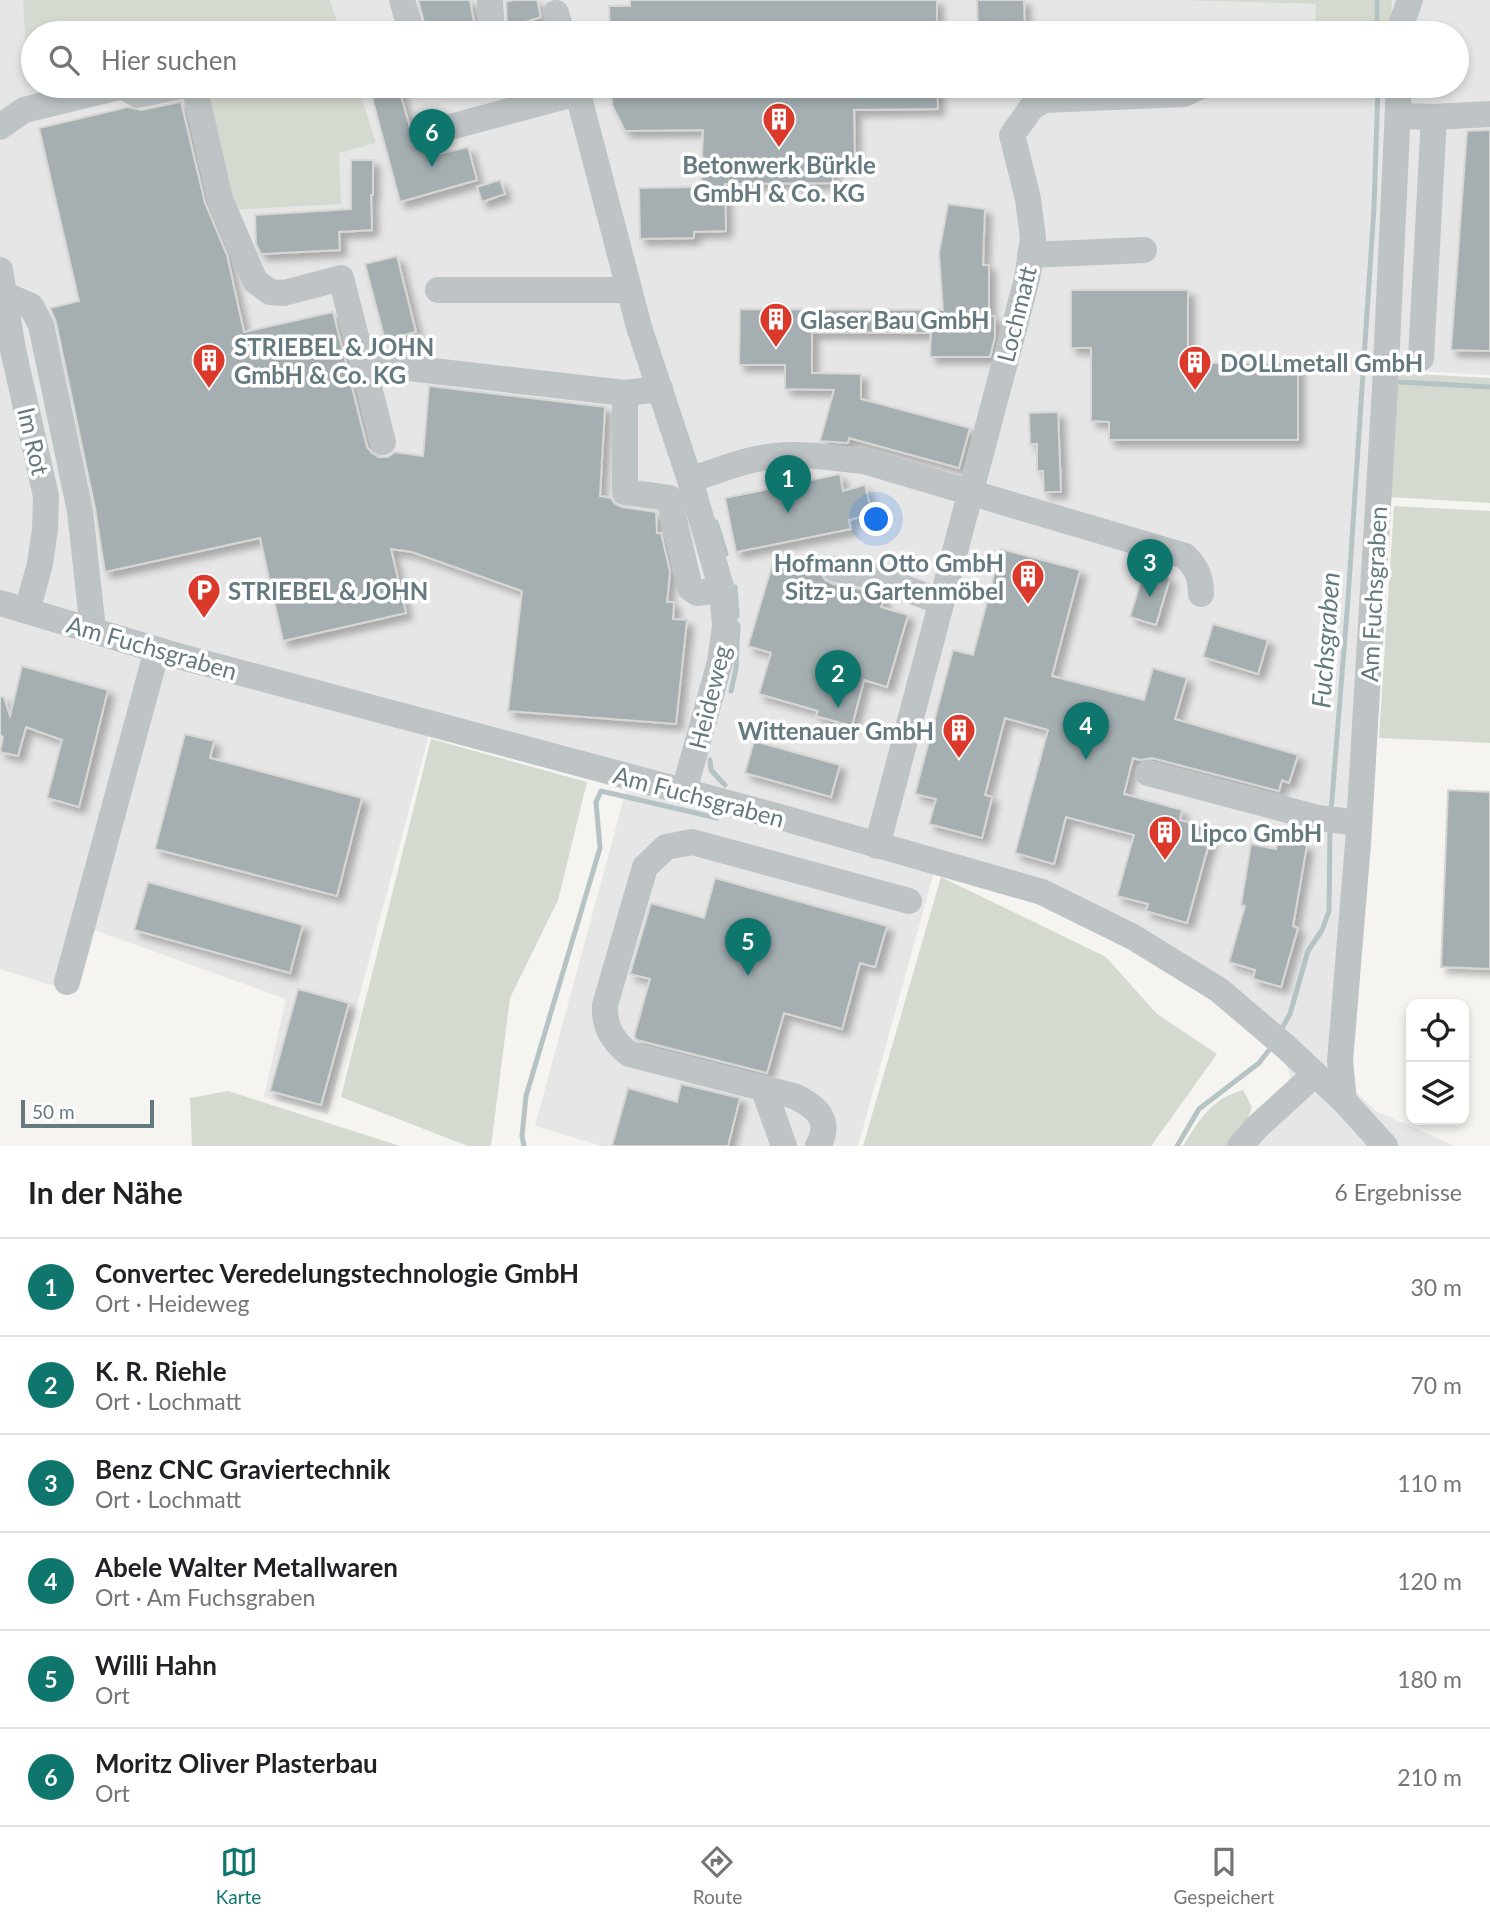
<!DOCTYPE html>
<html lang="de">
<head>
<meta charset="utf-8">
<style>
  :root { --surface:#fff; --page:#f6f6f6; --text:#202124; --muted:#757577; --line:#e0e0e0; --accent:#0f766e }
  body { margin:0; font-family:Lato,sans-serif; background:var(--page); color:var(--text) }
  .controls { position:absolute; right:21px; bottom:21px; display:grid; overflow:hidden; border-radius:14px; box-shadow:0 4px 10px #0003 }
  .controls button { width:63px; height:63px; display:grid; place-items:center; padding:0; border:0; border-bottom:2px solid var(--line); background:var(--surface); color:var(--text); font:35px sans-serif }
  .scale { position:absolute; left:21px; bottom:18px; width:133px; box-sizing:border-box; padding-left:7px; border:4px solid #657981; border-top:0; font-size:19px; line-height:24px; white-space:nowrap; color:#657981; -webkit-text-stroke:5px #fff; paint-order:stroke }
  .you { position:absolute; left:877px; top:520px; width:24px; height:24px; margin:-18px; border:5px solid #fff; border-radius:50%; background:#1a73e8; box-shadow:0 0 0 10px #1a73e833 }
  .badge { display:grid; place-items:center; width:46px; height:46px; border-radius:50%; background:var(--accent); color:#fff; font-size:23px; font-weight:700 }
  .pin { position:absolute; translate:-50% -58px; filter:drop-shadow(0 2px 4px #0008) }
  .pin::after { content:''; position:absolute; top:37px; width:24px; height:21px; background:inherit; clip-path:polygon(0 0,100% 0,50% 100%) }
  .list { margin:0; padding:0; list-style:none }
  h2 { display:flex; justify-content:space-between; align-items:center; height:91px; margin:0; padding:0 28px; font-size:30px }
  h2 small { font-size:23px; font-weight:400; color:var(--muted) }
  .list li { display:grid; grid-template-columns:46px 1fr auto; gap:21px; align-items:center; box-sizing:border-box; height:98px; padding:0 28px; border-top:2px solid var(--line) }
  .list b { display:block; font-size:26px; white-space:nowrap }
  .list p { margin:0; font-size:23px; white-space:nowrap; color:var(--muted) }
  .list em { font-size:23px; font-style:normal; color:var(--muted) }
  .icon { flex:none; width:38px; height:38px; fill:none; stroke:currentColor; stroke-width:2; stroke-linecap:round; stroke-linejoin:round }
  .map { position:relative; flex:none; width:1490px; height:1146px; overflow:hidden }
  .search { position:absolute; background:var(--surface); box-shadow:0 4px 10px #0003; left:21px; right:21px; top:21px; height:77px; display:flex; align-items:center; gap:18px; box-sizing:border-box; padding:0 24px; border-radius:38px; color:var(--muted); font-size:26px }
  .sheet { height:679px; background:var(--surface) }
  nav { display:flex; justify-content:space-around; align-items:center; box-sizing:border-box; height:98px; border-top:2px solid var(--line); background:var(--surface); font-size:19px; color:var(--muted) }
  nav a { display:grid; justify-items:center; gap:4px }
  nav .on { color:var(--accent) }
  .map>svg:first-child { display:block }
</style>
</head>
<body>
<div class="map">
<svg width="1490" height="1146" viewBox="0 0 1490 1146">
  <defs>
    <filter id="shadow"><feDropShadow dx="6" dy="6" stdDeviation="3.5" flood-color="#0004"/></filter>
  </defs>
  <rect width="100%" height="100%" fill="#f5f4f1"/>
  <!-- built -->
  <path fill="#e5e6e5" d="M0 0H23L26 62 33 61V86H158L339 153 376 143 358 86H1457V33H341L330 0H1173L1316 4 1321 0H1490V375L1397 370 1351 1088 1376 1111 1455 1146H1228L1284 1089 1290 1077 1286 1059 1217 998 1126 941 1041 903 934 872 858 1146H602L535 1126 626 790 429 735 328 1114 264 1097 286 999 92 929 73 992 0 969Z"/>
  <!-- green -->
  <g fill="#d5dad0">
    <path d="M23 0H330L341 33H33V61L26 63Z"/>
    <path d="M1173 0H1392L1390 33H1315L1316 4Z"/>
    <path d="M201 86H358L376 143 339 153 341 204 228 210Z"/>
    <path d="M1399 373 1490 378V503L1389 497Z"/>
    <path d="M1394 506 1490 511V743L1379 738Z"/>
    <path d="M431 739 587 782 558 900 510 998 491 1146H468L341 1097Z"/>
    <path d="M941 877 1106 957 1157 1014 1217 1054 1151 1146H863Z"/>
    <path d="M1243 1090 1252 1107 1244 1130 1228 1146H1183C1200 1119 1211 1099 1243 1090Z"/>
    <path d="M228 1091 400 1146H192L190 1098Z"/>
  </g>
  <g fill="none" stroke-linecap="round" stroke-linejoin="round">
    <!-- stream -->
    <g stroke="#b5c3c5" stroke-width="5">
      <path d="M1377 0V33"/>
      <path d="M1400 382 1490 387"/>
      <path d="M716 522 726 554"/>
      <path d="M735 587 737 616"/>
      <path d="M731 691 736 669 738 625"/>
      <path d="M710 760 711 770 725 785"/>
      <path d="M1331 812 1348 599 1374 208 1378 86"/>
      <path d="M1279 1033 1290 1014 1308 951 1322 930 1329 911 1330 826"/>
      <path d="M524 1146 522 1136 526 1096 600 848 596 802 601 791 717 818"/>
      <path d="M1177 1146 1199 1109 1259 1063 1273 1045"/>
    </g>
  </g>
  <!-- building -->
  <g fill="#a5afb2" stroke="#d6d6d4" stroke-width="2" filter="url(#shadow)">
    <path d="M418 0H470L476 33H427Z"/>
    <path d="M514 0H537L541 17 507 28 506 2Z"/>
    <path d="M630 0H937V33H610L609 6H630Z"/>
    <path d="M977 0H1024L1025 33H978Z"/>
    <path d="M369 86H398L410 127 430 121 439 154 468 147 477 180 400 202Z"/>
    <path d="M612 86H937L938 109 854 110 855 168H833V183L725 184 726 231 694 232V238L640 239 639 188 701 187 703 130 625 131 612 105Z"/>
    <path d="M181 102 205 203 227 255 244 332 333 312 367 447 372 453 379 457H388L395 452 423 456 429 386 605 407 600 496 611 498 615 504 622 507 656 512 657 533H661L670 572 667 602H674L673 619 687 620 676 724 508 711 522 591 412 552 391 549 406 613 283 641 260 538 105 572 95 508 56 322 50 308 79 301 39 128 128 107 141 110Z"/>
    <path d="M1488 130H1490V351L1451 350 1467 131Z"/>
    <path d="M351 160H373V195H371L372 230 339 232 340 250 261 254 256 244 255 215 351 209Z"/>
    <path d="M500 180 505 194 482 202 477 187Z"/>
    <path d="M948 204 985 209 983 265H989V316H995V337L990 357H930L931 333 812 332V373L861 374V399L970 428 959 468 849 438 848 443 820 441 834 390 785 389V365H739L740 309 943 310 939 253Z"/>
    <path d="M397 256 416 332 385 340 365 264Z"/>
    <path d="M1071 290H1188V363H1298V440H1109V422L1091 421V348H1071Z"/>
    <path d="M1058 412 1061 492H1044L1043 471H1037V444H1030L1029 413Z"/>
    <path d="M840 474 843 491 865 485 872 514 849 520 851 529 736 552 725 498Z"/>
    <path d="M1001 549 1080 570 1052 676 1144 700 1153 668 1187 678 1175 719 1298 755 1289 783 1282 780 1279 791 1152 758 1140 760 1133 758 1124 794 1182 810 1180 820 1213 829 1187 923 1146 911 1148 904 1117 896 1134 835 1066 817 1054 864 1015 853 1048 730 1005 718 985 795 992 797 982 838 929 824 936 799 915 794 953 650 973 655Z"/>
    <path d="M774 559 821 573 825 580 833 584 869 591 884 597 881 607 908 615 887 687 864 680 852 726 816 716 818 711 759 694 771 653 748 646Z"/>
    <path d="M1144 570 1170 578 1156 625 1130 617Z"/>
    <path d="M1213 624 1268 640 1258 674 1203 657Z"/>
    <path d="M22 666 108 690 79 807 47 798 62 740 26 727 18 756 0 752 3 737 0 735V697H4L10 716Z"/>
    <path d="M185 734 214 741 210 758 362 798 337 896 155 849Z"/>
    <path d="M754 741 840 765 831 797 745 773Z"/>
    <path d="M1448 790 1490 792V969L1441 967Z"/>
    <path d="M1278 840 1307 845 1293 926 1298 928 1281 987 1253 979 1255 970 1229 962 1245 906 1241 905 1251 844 1276 849Z"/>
    <path d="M715 878 887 926 875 967 860 963 842 1029 784 1013 767 1073 637 1040 634 1037 650 979 630 974 651 903 704 918Z"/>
    <path d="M148 882 303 925 290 973 134 930Z"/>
    <path d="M298 989 349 1003 321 1105 270 1091Z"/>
    <path d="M681 1084 740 1098 728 1146H612L628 1088 677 1102Z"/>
  </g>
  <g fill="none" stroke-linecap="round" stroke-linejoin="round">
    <!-- minor -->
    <g stroke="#bec3c5" stroke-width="26">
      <path d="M402 0 412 33"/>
      <path d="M490 0 492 33"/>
      <path d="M556 13 562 33"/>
      <path d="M1402 33V22L1410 0"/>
      <path d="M194 86 220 199 255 281 270 292 284 293 341 278 383 442"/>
      <path d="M576 86 639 327 690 480 722 590 725 626 720 662 684 791"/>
      <path d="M1398 116 1434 117 1421 358"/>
      <path d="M1434 117 1490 114"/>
      <path d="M0 127 24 110 123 86 138 95 180 86"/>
      <path d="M450 127 578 93"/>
      <path d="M1030 255 1144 250"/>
      <path d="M0 270 13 350 46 496 45 529 40 564 27 611"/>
      <path d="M438 290H629"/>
      <path d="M3 294 31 306 41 325 80 511 93 630"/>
      <path d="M364 363 625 393 660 389"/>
      <path d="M625 393V492L669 498 690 588 697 593 722 590"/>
      <path d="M690 480C717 471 746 459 775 456 805 453 834 458 864 461L1185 556C1197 568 1201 578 1201 594"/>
      <path d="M836 569 873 576 941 602"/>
      <path d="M0 603 178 656 780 817 1042 892 1133 937 1219 990 1286 1047 1344 1101 1385 1146"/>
      <path d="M1148 773 1318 818 1359 823"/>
      <path d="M877 846 1027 279 1033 238 1028 199 1012 135 1032 107 1044 100 1184 94 1201 86"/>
      <path d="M67 982 157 650"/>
      <path d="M764 1090 784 1146"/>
      <path d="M1344 1101 1340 1061 1358 844 1385 388 1399 86"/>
      <path d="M818 1146C832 1120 817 1107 794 1096L629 1054C612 1040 604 1027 605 1005L645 867 666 847 692 842 909 901"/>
      <path d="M1240 1146 1258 1126 1314 1075"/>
    </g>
  </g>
  <!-- icons -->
  <defs>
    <symbol id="building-pin" viewBox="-11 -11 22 30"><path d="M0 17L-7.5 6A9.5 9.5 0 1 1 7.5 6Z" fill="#db392b" stroke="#fff"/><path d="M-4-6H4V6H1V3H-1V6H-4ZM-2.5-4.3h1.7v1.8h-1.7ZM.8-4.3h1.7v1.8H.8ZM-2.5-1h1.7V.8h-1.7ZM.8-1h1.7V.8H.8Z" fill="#fff"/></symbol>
    <symbol id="parking-pin" viewBox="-11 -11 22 30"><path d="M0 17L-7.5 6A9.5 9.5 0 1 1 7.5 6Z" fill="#db392b" stroke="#fff"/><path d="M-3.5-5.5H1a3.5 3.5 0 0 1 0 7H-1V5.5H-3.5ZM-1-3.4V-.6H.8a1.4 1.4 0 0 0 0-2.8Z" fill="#fff"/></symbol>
  </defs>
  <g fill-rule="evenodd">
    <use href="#building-pin" x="760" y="100" width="38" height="52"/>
    <use href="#building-pin" x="757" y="300" width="38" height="52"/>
    <use href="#building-pin" x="190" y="341" width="38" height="52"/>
    <use href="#building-pin" x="1176" y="343" width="38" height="52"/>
    <use href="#building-pin" x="1009" y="557" width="38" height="52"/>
    <use href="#parking-pin" x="185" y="571" width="38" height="52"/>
    <use href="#building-pin" x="940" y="711" width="38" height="52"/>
    <use href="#building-pin" x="1146" y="813" width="38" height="52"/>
  </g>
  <g text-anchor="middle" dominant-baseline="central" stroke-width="7" stroke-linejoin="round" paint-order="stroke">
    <!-- poi labels -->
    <g font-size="24" font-weight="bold" fill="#657981" stroke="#fff" text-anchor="start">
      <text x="779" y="164" text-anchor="middle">Betonwerk Bürkle<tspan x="779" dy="28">GmbH &amp; Co. KG</tspan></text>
      <text x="800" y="319">Glaser Bau GmbH</text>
      <text x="234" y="346">STRIEBEL &amp; JOHN<tspan x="234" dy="28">GmbH &amp; Co. KG</tspan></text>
      <text x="1220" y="362">DOLLmetall GmbH</text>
      <text x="1004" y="562" text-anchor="end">Hofmann Otto GmbH<tspan x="1004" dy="28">Sitz- u. Gartenmöbel</tspan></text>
      <text x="228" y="590">STRIEBEL &amp; JOHN</text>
      <text x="934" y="730" text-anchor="end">Wittenauer GmbH</text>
      <text x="1190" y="832">Lipco GmbH</text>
    </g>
    <!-- street labels -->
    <g font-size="24" fill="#657981" stroke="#fff">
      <text transform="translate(1016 314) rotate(-76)">Lochmatt</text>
      <text transform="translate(34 441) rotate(77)">Im Rot</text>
      <text transform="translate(1373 594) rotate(-87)">Am Fuchsgraben</text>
      <text transform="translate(152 647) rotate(16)">Am Fuchsgraben</text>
      <text transform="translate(709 697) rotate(-76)">Heideweg</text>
      <text transform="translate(699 796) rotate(15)">Am Fuchsgraben</text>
    </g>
    <!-- water labels -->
    <g font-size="26" font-style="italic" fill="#607b7e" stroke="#fff">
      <text transform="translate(1325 640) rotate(-86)">Fuchsgraben</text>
    </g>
  </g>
</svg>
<div class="controls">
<button><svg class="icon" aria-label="locate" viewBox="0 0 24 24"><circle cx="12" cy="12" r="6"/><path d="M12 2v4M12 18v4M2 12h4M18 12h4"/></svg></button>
<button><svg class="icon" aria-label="layers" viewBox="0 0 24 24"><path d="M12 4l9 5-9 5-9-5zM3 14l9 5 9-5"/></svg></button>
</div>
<div class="scale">50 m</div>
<div class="you"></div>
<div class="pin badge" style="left:788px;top:513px">1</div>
<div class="pin badge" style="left:838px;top:708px">2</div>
<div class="pin badge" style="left:1150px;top:597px">3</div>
<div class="pin badge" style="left:1086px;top:760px">4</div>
<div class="pin badge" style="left:748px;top:976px">5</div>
<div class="pin badge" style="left:432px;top:167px">6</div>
<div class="search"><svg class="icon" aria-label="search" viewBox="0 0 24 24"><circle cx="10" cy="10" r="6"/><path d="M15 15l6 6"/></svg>Hier suchen</div>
</div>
<section class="sheet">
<h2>In der Nähe<small>6 Ergebnisse</small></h2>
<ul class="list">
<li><span class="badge">1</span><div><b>Convertec Veredelungstechnologie GmbH</b><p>Ort · Heideweg</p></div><em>30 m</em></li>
<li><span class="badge">2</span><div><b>K. R. Riehle</b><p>Ort · Lochmatt</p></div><em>70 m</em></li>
<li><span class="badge">3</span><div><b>Benz CNC Graviertechnik</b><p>Ort · Lochmatt</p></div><em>110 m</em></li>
<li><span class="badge">4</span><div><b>Abele Walter Metallwaren</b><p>Ort · Am Fuchsgraben</p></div><em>120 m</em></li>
<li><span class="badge">5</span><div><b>Willi Hahn</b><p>Ort</p></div><em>180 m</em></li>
<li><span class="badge">6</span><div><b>Moritz Oliver Plasterbau</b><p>Ort</p></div><em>210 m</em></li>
</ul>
</section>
<nav>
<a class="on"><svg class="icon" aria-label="map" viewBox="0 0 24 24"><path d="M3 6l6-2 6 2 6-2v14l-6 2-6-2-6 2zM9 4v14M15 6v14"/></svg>Karte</a>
<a><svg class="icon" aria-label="directions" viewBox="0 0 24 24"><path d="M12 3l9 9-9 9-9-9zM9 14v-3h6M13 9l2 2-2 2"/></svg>Route</a>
<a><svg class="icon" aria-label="saved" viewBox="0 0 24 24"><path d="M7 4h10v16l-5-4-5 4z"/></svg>Gespeichert</a>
</nav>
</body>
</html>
